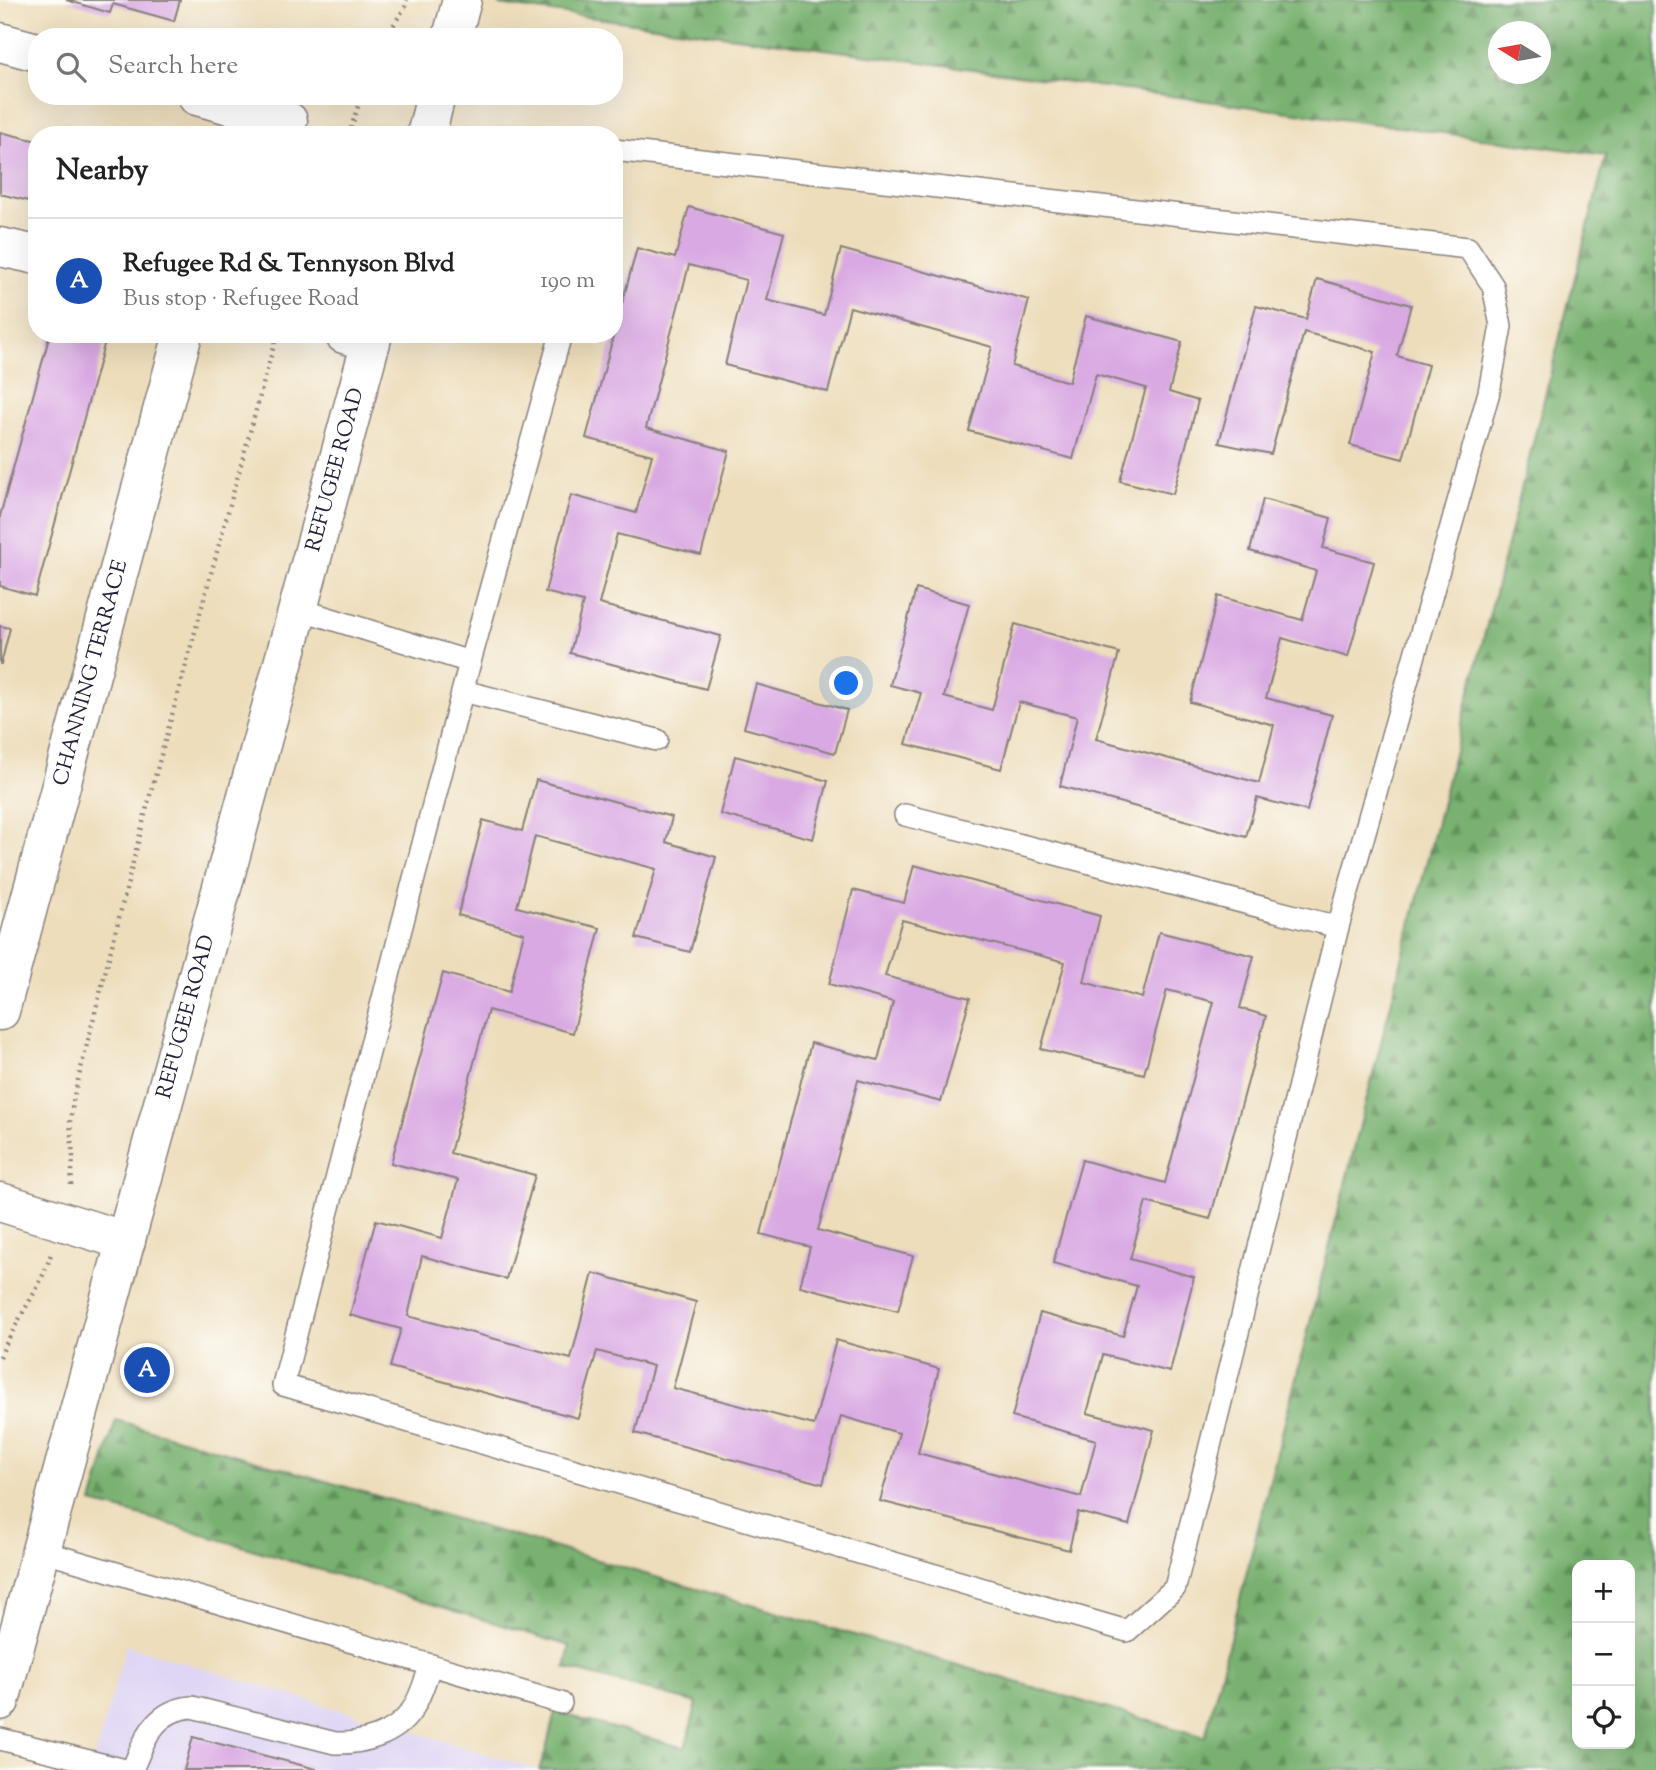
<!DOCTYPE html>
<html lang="en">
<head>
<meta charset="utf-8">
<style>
  :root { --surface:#fff; --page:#f2f2f2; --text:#222; --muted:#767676; --line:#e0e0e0; --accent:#1f6fb2 }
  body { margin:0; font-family:"Sorts Mill Goudy",serif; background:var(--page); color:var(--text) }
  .controls { position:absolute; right:21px; bottom:21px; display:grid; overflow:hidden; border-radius:14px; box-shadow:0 7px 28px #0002 }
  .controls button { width:63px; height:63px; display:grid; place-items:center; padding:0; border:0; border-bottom:2px solid var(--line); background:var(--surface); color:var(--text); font:35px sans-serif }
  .compass { position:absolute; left:1488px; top:21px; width:63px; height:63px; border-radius:50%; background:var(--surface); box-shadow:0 7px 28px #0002; rotate:281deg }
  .you { position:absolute; left:847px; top:684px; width:24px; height:24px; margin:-18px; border:5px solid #fff; border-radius:50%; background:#1a73e8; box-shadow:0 0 0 10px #1a73e833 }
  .badge { display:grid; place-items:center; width:46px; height:46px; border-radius:50%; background:var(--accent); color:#fff; font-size:23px; font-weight:700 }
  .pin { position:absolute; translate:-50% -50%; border:4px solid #fff; box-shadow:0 2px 7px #0006 }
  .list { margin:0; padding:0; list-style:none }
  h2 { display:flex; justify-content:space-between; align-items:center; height:91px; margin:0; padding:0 28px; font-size:30px }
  h2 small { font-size:23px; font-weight:400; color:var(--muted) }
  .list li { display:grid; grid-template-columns:46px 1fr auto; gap:21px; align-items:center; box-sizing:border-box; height:126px; padding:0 28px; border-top:2px solid var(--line) }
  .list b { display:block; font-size:26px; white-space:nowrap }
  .list p { margin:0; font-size:23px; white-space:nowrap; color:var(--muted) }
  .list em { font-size:23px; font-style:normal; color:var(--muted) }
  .icon { flex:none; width:38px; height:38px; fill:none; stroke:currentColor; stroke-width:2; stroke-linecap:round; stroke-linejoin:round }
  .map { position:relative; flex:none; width:1656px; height:1770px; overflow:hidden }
  .search { position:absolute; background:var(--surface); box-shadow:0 7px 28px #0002; left:28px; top:28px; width:595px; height:77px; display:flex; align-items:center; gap:18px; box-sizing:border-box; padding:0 24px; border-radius:28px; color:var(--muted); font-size:26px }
  .panel { position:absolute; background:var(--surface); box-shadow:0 7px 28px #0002; left:28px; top:126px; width:595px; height:217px; border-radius:28px }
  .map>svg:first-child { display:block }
</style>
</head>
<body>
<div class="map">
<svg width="1656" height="1770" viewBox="0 0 1656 1770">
  <defs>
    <pattern id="forest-firs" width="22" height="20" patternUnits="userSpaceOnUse" patternTransform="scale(1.75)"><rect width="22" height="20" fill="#78b16f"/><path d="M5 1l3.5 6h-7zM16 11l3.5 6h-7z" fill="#62905c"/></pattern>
  </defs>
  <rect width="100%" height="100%" fill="#fdfcf7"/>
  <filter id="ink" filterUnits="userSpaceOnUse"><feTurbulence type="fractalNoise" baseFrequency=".0143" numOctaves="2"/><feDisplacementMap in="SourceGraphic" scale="14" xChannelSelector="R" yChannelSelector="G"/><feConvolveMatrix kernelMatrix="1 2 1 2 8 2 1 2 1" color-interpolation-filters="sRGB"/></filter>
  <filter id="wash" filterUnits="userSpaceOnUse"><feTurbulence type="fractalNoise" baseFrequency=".00686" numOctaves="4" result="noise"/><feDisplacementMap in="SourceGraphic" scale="28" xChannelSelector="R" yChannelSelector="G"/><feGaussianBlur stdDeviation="1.57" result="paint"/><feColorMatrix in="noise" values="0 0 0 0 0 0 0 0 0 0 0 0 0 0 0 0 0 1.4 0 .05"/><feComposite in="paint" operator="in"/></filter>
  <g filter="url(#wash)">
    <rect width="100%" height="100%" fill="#edddbb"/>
    <!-- built -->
    <path fill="#dfd5f5" d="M126 1645 539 1770H91Z"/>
    <!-- forest -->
    <path fill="url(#forest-firs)" stroke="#4d6a55" stroke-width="2" fill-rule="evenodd" d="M501 0H1656V1770H539L545 1753 555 1712 685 1748 697 1703 565 1668 570 1646 143 1516 92 1503 116 1420 1205 1737 1606 155 500 5ZM1498 32H1540V74H1498ZM1577 1565H1630V1744H1577Z"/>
    <g id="blocks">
      <!-- building -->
      <g fill="#d9a9e3">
        <path d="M66 0H180L174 21 113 4 110 13Z"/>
        <path d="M0 132 37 141V203L0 194Z"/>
        <path d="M689 207 784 233 767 300 824 315 841 249 1029 300 1012 366 1069 382 1086 316 1182 342 1169 392 1198 401 1173 494 1120 481 1146 388 1096 374 1073 459 969 431 992 347 850 307 828 392 725 365 746 280 689 265 646 428 729 451 701 555 617 534 599 604 721 636 706 689 570 653 583 602 545 592 571 495 636 513 652 455 586 438 637 248 675 258Z"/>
        <path d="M1317 279 1411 305 1397 356 1428 365 1403 459 1350 445 1375 352 1304 332 1271 454 1219 443 1256 306 1306 319Z"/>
        <path d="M50 334H107L35 596 0 586V516Z"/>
        <path d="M1263 499 1331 518 1323 548 1374 562 1348 657 1282 638 1266 698 1332 715 1307 811 1257 798 1246 837 1060 786 1077 717 1019 702 1001 769 906 744 921 693 890 685 916 589 969 604 944 697 992 710 1015 624 1119 653 1096 739 1259 783 1274 725 1190 702 1218 596 1302 620 1316 571 1250 551Z"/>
        <path d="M0 626 10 628 1 664H0Z"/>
        <path d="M756 684 847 710 835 753 744 728Z"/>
        <path d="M735 756 828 781 813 839 720 814Z"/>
        <path d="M536 780 672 817 666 842 716 857 690 952 636 938 656 869 535 836 517 907 600 928 573 1033 488 1010 450 1153 535 1175 506 1279 422 1256 408 1316 571 1359 593 1273 696 1302 673 1388 814 1425 836 1340 939 1369 918 1453 1081 1497 1096 1440 1012 1417 1040 1313 1123 1336 1137 1286 1053 1263 1082 1160 1165 1183 1214 1002 1167 990 1144 1074 1041 1049 1065 962 902 920 885 976 970 998 941 1102 858 1080 818 1230 913 1256 898 1311 800 1286 810 1247 761 1234 811 1043 878 1060 893 1002 829 984 853 890 904 903 914 865 1100 916 1084 982 1142 998 1159 932 1254 956 1240 1008 1266 1016 1210 1219 1146 1202 1130 1259 1194 1277 1170 1372 1103 1355 1087 1413 1154 1430 1129 1525 1078 1512 1069 1550 880 1501 899 1433 841 1416 823 1484 635 1433 653 1366 597 1351 578 1418 390 1367 401 1329 350 1315 376 1220 442 1238 458 1180 391 1163 443 973 509 992 524 933 458 915 483 820 522 831Z"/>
        <path d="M193 1737 316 1769V1770H184Z"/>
      </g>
    </g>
  </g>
  <g filter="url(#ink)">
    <use href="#blocks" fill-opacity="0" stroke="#88807b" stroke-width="2"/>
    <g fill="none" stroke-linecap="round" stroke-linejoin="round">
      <defs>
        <g id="lane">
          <path d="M561 334 470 662 283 1385 1127 1631 1175 1588 1338 927 1489 392 1501 326 1493 286 1468 248 614 150"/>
          <path d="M299 609 470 662"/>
          <path d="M463 691 657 740"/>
          <path d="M905 815 1338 927"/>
          <path d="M41 1551 561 1703"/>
          <path d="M0 1739 125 1770"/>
          <path d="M132 1770C145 1739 154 1710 192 1707L335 1743C362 1744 396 1735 412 1710 421 1697 425 1679 431 1665"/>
        </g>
        <g id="street">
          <path d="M0 42 37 52"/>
          <path d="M197 96 288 121"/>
          <path d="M0 247 37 255"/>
          <path d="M344 334 371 342"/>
          <path id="s1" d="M0 1011 183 334"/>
          <path d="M0 1202 126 1241"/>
        </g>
        <g id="primary">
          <path d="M452 37 462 0"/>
          <path d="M426 135 436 96"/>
          <path id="s2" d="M0 1701 373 334"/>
        </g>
      </defs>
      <!-- lane casing -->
      <use href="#lane" stroke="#88807b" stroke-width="24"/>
      <!-- street casing -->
      <use href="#street" stroke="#88807b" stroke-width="41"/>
      <!-- primary casing -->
      <use href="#primary" stroke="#88807b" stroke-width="41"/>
      <!-- path -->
      <g stroke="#88807b" stroke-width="4.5" stroke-dasharray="2 5" stroke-linecap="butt">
        <path d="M386 37 405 7 407 0"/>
        <path d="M349 135 361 96"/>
        <path d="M71 1185 73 1157 70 1122 74 1096 150 795 277 334"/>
        <path d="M0 1357C15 1321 40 1290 51 1254"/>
      </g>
      <!-- lane -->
      <use href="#lane" stroke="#fff" stroke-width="21"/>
      <!-- street -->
      <use href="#street" stroke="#fff" stroke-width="38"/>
      <!-- primary -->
      <use href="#primary" stroke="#fff" stroke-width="38"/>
    </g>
  </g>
  <g text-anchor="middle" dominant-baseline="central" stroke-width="7" stroke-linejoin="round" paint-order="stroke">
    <!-- street labels -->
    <g font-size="21" fill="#22223b" stroke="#fdfcf7">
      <text stroke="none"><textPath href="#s2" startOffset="1276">REFUGEE ROAD</textPath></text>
      <text stroke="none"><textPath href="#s1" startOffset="350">CHANNING TERRACE</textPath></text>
      <text stroke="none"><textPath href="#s2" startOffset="709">REFUGEE ROAD</textPath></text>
    </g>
  </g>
</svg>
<div class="controls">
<button>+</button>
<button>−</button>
<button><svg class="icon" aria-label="locate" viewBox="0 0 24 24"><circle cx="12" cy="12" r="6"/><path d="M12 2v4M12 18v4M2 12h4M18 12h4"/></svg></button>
</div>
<svg class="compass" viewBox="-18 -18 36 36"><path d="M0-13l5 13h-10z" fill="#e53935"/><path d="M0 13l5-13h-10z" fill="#767676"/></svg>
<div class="you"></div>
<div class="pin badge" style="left:147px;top:1370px;background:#1a4fb4">A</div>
<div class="search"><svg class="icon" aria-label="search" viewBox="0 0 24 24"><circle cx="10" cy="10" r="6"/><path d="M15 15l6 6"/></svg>Search here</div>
<section class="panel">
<h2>Nearby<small></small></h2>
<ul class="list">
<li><span class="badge" style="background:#1a4fb4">A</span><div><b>Refugee Rd &amp; Tennyson Blvd</b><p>Bus stop · Refugee Road</p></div><em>190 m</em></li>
</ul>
</section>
</div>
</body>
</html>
